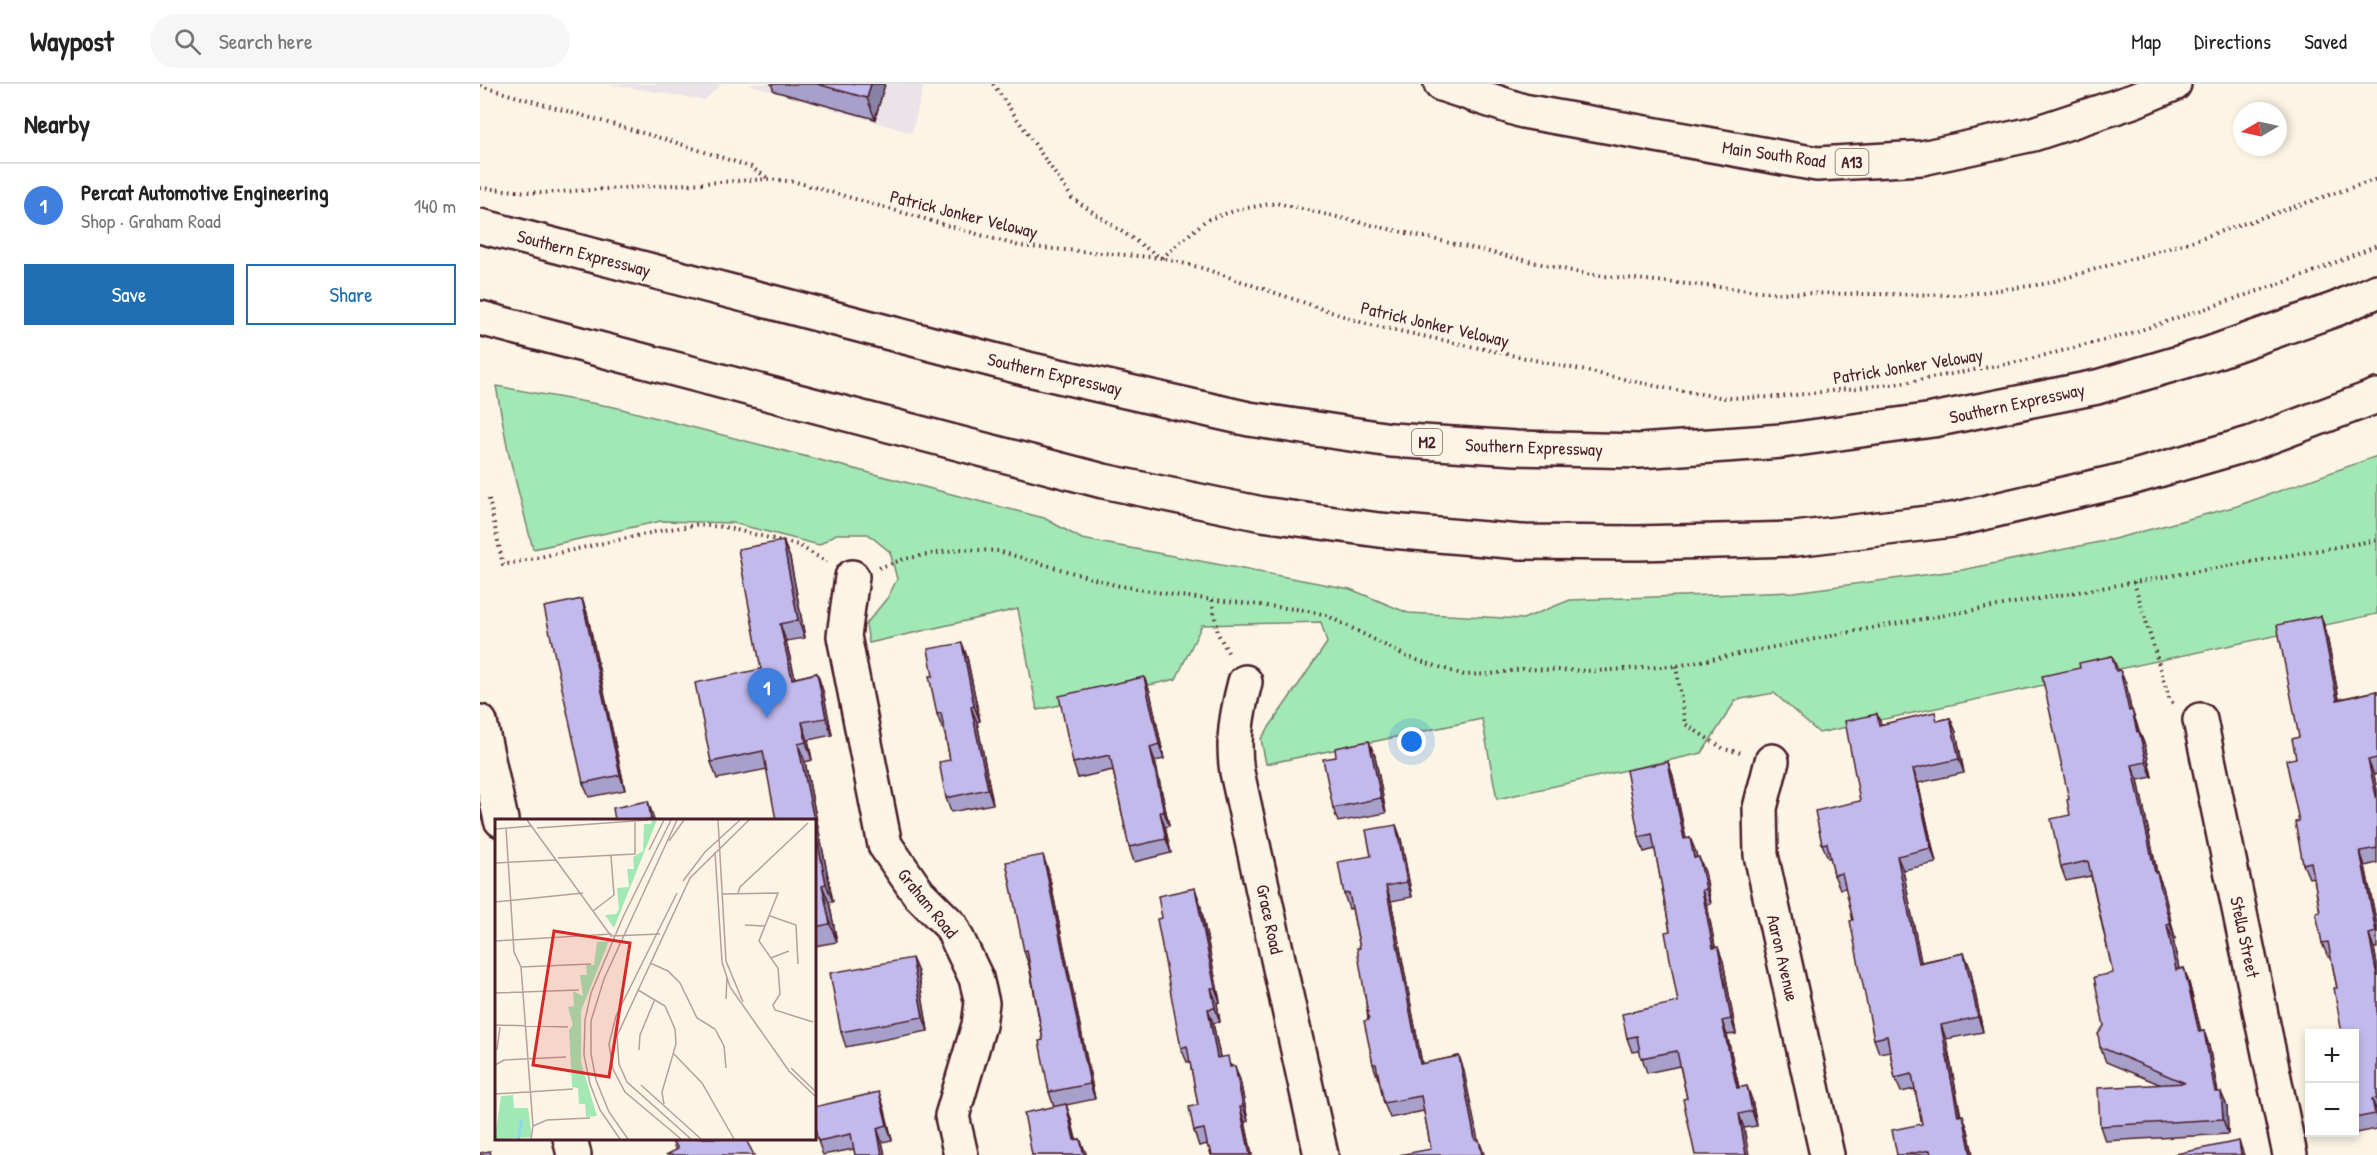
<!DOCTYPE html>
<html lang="en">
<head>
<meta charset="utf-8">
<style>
  :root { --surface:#fff; --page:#f6f6f6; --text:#222; --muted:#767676; --line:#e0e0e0; --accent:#1f6fb2 }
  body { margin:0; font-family:"Patrick Hand",sans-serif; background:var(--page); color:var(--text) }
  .controls { position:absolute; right:18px; bottom:18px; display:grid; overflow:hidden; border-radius:0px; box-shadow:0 3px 9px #0003 }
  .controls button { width:54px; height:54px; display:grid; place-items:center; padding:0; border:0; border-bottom:2px solid var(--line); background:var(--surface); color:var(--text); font:30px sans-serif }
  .compass { position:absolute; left:1753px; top:18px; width:54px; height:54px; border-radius:50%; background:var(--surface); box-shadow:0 3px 9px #0003; rotate:261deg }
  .you { position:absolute; left:932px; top:658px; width:21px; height:21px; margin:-15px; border:4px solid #fff; border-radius:50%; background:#1a73e8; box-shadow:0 0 0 9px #1a73e833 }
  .badge { display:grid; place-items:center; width:39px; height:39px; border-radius:50%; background:var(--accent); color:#fff; font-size:20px; font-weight:700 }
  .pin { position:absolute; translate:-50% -50px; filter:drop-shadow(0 2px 3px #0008) }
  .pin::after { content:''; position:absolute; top:32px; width:21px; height:18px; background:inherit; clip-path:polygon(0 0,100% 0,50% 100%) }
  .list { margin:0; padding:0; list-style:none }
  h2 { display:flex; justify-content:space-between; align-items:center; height:78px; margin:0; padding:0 24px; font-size:26px }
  h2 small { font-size:20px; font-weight:400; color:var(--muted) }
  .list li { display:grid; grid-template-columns:39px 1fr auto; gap:18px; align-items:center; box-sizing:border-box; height:84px; padding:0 24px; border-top:2px solid var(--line) }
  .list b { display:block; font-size:22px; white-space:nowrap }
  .list p { margin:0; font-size:20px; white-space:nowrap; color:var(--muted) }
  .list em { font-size:20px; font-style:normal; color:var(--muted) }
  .actions { display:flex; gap:12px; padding:18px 24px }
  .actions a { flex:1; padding:14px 0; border:2px solid var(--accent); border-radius:0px; text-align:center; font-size:21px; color:var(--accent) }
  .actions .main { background:var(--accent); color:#fff }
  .icon { flex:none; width:33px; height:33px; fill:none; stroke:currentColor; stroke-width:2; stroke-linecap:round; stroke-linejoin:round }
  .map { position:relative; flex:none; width:1897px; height:1071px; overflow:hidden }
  header { display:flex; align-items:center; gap:36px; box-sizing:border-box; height:84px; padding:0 30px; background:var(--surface); border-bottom:2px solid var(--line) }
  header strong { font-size:28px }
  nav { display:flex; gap:33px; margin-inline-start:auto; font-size:21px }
  .search { width:420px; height:54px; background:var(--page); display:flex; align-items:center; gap:15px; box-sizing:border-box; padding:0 21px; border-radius:33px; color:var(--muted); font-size:22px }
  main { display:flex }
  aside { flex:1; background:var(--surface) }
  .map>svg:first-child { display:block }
</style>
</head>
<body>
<header>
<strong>Waypost</strong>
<div class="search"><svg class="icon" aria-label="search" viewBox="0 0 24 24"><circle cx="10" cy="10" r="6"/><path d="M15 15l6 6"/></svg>Search here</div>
<nav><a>Map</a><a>Directions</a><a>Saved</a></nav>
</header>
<main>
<aside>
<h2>Nearby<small></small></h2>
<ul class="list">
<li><span class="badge" style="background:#3f7fe0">1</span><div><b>Percat Automotive Engineering</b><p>Shop · Graham Road</p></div><em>140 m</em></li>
</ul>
<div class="actions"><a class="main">Save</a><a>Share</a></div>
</aside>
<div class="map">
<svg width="1897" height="1071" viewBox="0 0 1897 1071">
  <rect width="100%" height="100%" fill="#fcf5e5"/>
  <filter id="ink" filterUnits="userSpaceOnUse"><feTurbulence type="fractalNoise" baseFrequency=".0167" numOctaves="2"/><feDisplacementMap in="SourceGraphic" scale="12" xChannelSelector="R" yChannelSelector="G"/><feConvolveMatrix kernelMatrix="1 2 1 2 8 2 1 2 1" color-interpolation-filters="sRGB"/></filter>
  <g filter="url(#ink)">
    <!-- built -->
    <g fill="#ebe3e7">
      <path d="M128 0H242L224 16Z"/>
      <path d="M268 0H444L432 49Z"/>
    </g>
    <!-- green -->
    <path fill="#a2e8b5" stroke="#768470" stroke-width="1.5" d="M16 302 134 323 564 434 602 455 870 505 928 529 1043 535 1090 516 1313 508 1482 486 1634 455 1757 422 1897 372V530L1339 649 1294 609 1256 616 1222 669 1017 715 1002 635 786 680 781 655 847 559 841 538 722 541 696 595 557 626 538 525 389 559 386 540 408 513 417 495 410 468 388 450H356L339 461 253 439 181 437 53 465 28 367Z"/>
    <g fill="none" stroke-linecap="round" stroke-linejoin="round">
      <defs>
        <g id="minor">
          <path d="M372 493 364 552 405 761 439 810 471 842 496 894 502 919 499 941 472 1032 481 1071"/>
          <path d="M765 598C757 629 752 656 757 688L841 1071"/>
          <path d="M1720 636 1810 1071"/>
          <path d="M1292 677 1280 724 1281 771 1347 1071"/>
        </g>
        <g id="major">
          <path d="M0 638 21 736"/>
          <path d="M90 1054 94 1071"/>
        </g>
        <g id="highway">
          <path d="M961 0 1043 27 1337 80 1442 74 1553 50 1653 17 1694 0"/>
          <path d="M0 142 548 285 769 335 911 356 1036 364 1159 367 1302 357 1453 336 1617 303 1729 270 1856 225 1897 207"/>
          <path d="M0 234 623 397 782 430 899 446 1041 458 1157 459 1315 455 1473 436 1644 396 1772 359 1897 312"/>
        </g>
      </defs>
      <!-- minor casing -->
      <use href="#minor" stroke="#4a1f2b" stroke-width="38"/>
      <!-- major casing -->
      <use href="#major" stroke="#4a1f2b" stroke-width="38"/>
      <!-- highway casing -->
      <use href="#highway" stroke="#4a1f2b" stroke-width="38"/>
      <!-- path -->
      <g stroke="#4a1f2b" stroke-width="4" stroke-dasharray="1.5 4.5" stroke-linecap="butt">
        <path d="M513 0 592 114 681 174"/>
        <path d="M0 2 194 58 271 83 289 95"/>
        <path d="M0 104 61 109 289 95 316 98 539 162 682 174 722 184 887 240 1185 304 1245 314 1298 313 1429 298 1542 277 1649 250 1823 192 1897 161"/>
        <path d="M682 174 726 136 760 125 796 119 1105 190 1300 209 1481 211 1564 200 1706 159 1897 95"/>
        <path d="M9 415 23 481 184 446 216 441 244 443 318 461 347 478"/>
        <path d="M399 484 424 475 479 465 518 467 635 501 700 512 824 526 846 531 928 573 984 591 1011 590 1043 585 1114 587 1196 582 1402 542 1897 456"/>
        <path d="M1654 498 1690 617 1695 621"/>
        <path d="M732 516 738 550 750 572"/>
        <path d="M1196 582 1205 640 1244 665 1261 669"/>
      </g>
      <!-- minor -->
      <use href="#minor" stroke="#fcf5e5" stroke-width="33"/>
      <!-- major -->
      <use href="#major" stroke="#fcf5e5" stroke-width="33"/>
      <!-- highway -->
      <use href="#highway" stroke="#fcf5e5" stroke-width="33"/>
    </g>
    <!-- wall -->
    <g fill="#a7a0cb" stroke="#4a1f2b" stroke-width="1.5">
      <path d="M291 0H405L395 35 294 7Z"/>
      <path d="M303 457 310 474 325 554 306 557 315 594 337 589 343 607 352 651 328 656 332 676 325 678 353 818H349L357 858 334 862V736L287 685 237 695 231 678 281 585Z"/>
      <path d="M102 515 107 529 145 706 109 713 103 699Z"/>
      <path d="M1846 547 1859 615 1897 607V690L1894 691 1897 706V779L1885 782 1897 841V864H1894L1897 880V1045L1872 1050 1871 1048H1875V950L1857 904 1851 873H1848L1842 859 1840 828 1834 793 1829 794 1823 780 1819 737 1816 674 1819 653Z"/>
      <path d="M482 559 487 573 500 637 497 638 513 720 471 728 466 714 470 676 464 644H462L457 630 453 592Z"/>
      <path d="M1632 572 1638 586 1646 600 1651 626 1665 662 1672 693 1658 696 1677 789 1683 803 1695 855H1693L1699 885 1704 884 1709 899 1721 948 1724 947 1729 962 1738 1008 1747 1022 1748 1050 1625 1057 1620 1042 1679 1000 1626 978 1620 963 1633 889 1611 792 1586 797 1581 783 1590 731 1600 584Z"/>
      <path d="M664 593 670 608 684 675 675 677 689 742 685 743 691 769 654 778 649 763 633 686 598 694 593 679Z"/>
      <path d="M1397 630 1401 640 1458 637 1470 634 1476 648 1484 689 1438 699 1456 779 1423 786 1441 878 1484 869 1490 884 1503 948 1466 955 1481 1032 1488 1046 1493 1071H1417L1442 1040 1435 1005 1421 1008 1415 994 1410 967 1399 969 1394 955 1373 836 1366 804 1360 805 1354 791 1351 774H1348L1342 760 1380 717Z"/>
      <path d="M895 672 906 729 858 738 853 724Z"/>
      <path d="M1188 678 1193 692 1206 755 1210 754 1217 774 1225 788 1231 820 1227 821 1235 863 1243 877 1256 950 1247 951 1259 1003 1272 1016 1277 1042 1264 1044 1207 1014 1200 982 1167 989 1160 967 1152 968 1147 954 1198 918 1190 847 1175 765 1164 768 1159 753Z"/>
      <path d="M916 741 921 755 932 813 911 817 942 980 979 972 984 987 951 1065 944 1027 910 1034 904 1019 899 995H898L893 980 880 864 872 824 869 825 864 810 891 772Z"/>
      <path d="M568 786 615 1015 586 1021 591 1035 596 1055H600L606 1071H552L574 1023 569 1008 563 956 549 882 544 867Z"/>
      <path d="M720 819 740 918 737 919 740 938 733 939 740 973 752 982 760 996 768 1037 765 1038 772 1071H731L728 1060 719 1062 714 1047 718 1021 710 977 707 978 701 964 682 834Z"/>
      <path d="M438 888 448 947 366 963 361 948Z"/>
      <path d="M404 1023 412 1056 402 1058 405 1071H375L374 1065 343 1071 338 1057Z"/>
      <path d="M190 1054H265L196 1066Z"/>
    </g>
    <!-- shaded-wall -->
    <g fill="#8882a5" stroke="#4a1f2b" stroke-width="1.5">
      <path d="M391 0H405L395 35 387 14Z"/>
      <path d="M303 457 310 474 325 554 318 536Z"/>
      <path d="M102 515 107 529 145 706 140 691Z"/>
      <path d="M1841 532 1846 547 1862 631 1857 616Z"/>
      <path d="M300 540 306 557 319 612 312 595Z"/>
      <path d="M482 559 487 573 500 637 494 622Z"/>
      <path d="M1640 586 1646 600 1654 641 1649 627Z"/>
      <path d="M337 589 343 607 352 651 346 634Z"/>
      <path d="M664 593 670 608 684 675 679 660Z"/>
      <path d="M491 623 497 638 513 720 508 705Z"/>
      <path d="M1652 626 1657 640 1662 662 1657 648Z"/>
      <path d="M1470 634 1476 648 1484 689 1479 675Z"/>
      <path d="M322 638 328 656 332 676 326 658Z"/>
      <path d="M1659 647 1665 662 1672 693 1666 678Z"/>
      <path d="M889 657 895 672 906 729 901 714Z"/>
      <path d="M318 660 325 678 353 818 346 800 334 741V736Z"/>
      <path d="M670 663 675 677 689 742 684 728Z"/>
      <path d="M1888 676 1894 691 1897 706V716Z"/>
      <path d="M1188 678 1193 692 1209 770 1204 755Z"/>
      <path d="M1652 681 1658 696 1677 789 1683 803 1695 855 1690 840 1675 789Z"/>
      <path d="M1433 685 1438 699 1456 779 1451 764Z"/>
      <path d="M168 717 173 732 174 736H171Z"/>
      <path d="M680 728 685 743 691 769 686 755Z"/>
      <path d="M916 741 921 755 932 813 927 798Z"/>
      <path d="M1210 754 1216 768 1219 789 1214 774Z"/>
      <path d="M1880 767 1885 782 1897 841V851Z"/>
      <path d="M563 771 568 786 615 1015 610 1000Z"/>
      <path d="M1417 772 1423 786 1444 893 1439 879Z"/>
      <path d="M1219 773 1225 788 1231 820 1226 805Z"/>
      <path d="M342 801 349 818 357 858 350 840Z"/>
      <path d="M906 802 911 817 945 995 940 980Z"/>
      <path d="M715 804 720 819 740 918 735 904Z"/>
      <path d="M1222 806 1227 821 1238 878 1233 864Z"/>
      <path d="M1687 841 1693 855 1702 900 1696 886Z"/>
      <path d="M1889 850 1894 864 1897 880V892Z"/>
      <path d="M1238 863 1243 877 1256 950 1251 935Z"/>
      <path d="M1484 869 1490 884 1503 948 1498 933Z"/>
      <path d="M432 874 438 888 448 947 443 933Z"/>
      <path d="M1704 884 1709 899 1725 963 1719 948Z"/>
      <path d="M731 904 737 919 740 938 735 924Z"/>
      <path d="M728 925 733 939 743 988 737 974Z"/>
      <path d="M1242 937 1247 951 1262 1018 1257 1004Z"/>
      <path d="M1461 941 1466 955 1483 1047 1478 1032Z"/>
      <path d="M1724 947 1729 962 1740 1023 1735 1008Z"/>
      <path d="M979 972 984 987 1001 1071 995 1056Z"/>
      <path d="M755 982 760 996 768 1037 763 1023Z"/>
      <path d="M1267 1002 1272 1016 1277 1042 1272 1027Z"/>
      <path d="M399 1008 404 1023 412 1056 407 1041Z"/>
      <path d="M1741 1008 1747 1022 1748 1050 1743 1035Z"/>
      <path d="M1892 1015 1897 1028V1035L1895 1030Z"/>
      <path d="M586 1020 591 1035 599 1070 594 1056Z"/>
      <path d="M760 1023 765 1038 772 1071H770Z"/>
      <path d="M1259 1030 1264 1044 1269 1071H1266Z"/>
      <path d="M1483 1031 1488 1046 1493 1071H1491Z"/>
      <path d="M397 1044 402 1058 405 1071H402Z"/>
      <path d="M600 1055 606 1069V1071H604Z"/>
      <path d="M999 1056 1004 1070V1071H1002Z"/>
      <path d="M1759 1057 1764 1071H1761Z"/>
    </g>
    <!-- building -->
    <g fill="#c2baec" stroke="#4a1f2b" stroke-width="1.5">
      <path d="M337 0H391L387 14Z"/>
      <path d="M303 457 318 536 300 540 312 595 337 589 346 634 322 638 326 658 318 660 334 736H296L283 667 231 678 215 599 281 585 258 465Z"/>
      <path d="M102 515 140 691 103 699 64 523Z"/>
      <path d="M1841 532 1857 616 1897 607V674L1888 676 1897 716V764L1880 767 1896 848 1889 850 1897 892V1014L1892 1015 1895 1030 1875 1034V950H1862L1854 904H1857L1848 858 1842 859 1836 829 1840 828 1831 778 1823 780 1815 738 1819 737 1806 676 1816 674 1812 655 1819 653 1797 541Z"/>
      <path d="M482 559 494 622 491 623 508 705 466 714 459 678 470 676 461 629 457 630 449 592H453L448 565Z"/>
      <path d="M1632 572 1636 587 1640 586 1649 627 1652 626 1657 648 1659 647 1666 678 1652 681 1675 789H1677L1690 840 1687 841 1696 886 1704 884 1719 948 1724 947 1735 1008H1741L1743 1035 1620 1042 1618 1004 1705 999 1620 963 1618 950 1624 942 1614 893 1633 889 1608 777 1581 783 1571 735 1590 731 1587 716 1589 715 1562 592 1600 584 1599 579Z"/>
      <path d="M664 593 679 660 670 663 684 728H680L686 755 649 763 630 671 593 679 579 612Z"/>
      <path d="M1455 628 1457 637 1470 634 1479 675 1433 685 1451 764 1417 772 1439 879 1484 869 1498 933 1461 941 1478 1032 1483 1031 1491 1071H1451L1450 1066 1423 1071H1417L1412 1046 1442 1040 1432 990 1415 994 1407 952 1394 955 1370 837 1373 836 1362 789 1354 791 1347 759 1342 760 1335 727 1380 717 1365 637 1397 630 1399 641Z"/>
      <path d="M889 657 901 714 853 724 843 675 856 673 855 664Z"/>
      <path d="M1188 678 1204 755 1210 754 1214 774 1219 773 1226 805 1222 806 1233 864 1238 863 1251 935 1242 937 1257 1004 1267 1002 1272 1027 1259 1030 1266 1071H1215L1203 1015 1207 1014 1197 967 1161 974 1157 952 1147 954 1142 930 1198 918 1185 848 1190 847 1172 750 1159 753 1146 686Z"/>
      <path d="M168 717 171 736H135L133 724Z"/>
      <path d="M334 741 346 800 342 801 350 840 334 843Z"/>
      <path d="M916 741 927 798 906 802 940 980 979 972 995 1056H999L1002 1071H919L951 1065 941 1012 904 1019 896 980H893L884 937 889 936 877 864H880L869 809 864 810 858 778 891 772 886 746Z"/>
      <path d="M563 771 610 1000 569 1008 559 957 563 956 547 866 544 867 526 778Z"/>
      <path d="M715 804 735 904H731L735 924 728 925 737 974 748 972 750 983 755 982 763 1023H760L770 1071H732L730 1063 728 1064 724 1045 714 1047 709 1023 718 1021 707 962 701 964 677 835 682 834 678 812Z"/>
      <path d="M432 874 443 933 361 948 350 889Z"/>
      <path d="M399 1008 407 1041 397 1044 402 1071H375L371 1050 338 1057 334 1041V1023Z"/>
      <path d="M586 1020 594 1056 600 1055 604 1071H552L544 1029Z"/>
      <path d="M192 1054H265L274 1071H186L198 1065Z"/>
      <path d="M1759 1057 1761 1071H1691Z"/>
      <path d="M10 1067 11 1071H0V1069Z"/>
    </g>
  </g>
  <g text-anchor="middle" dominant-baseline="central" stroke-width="5" stroke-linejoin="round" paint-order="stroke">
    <!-- shield labels -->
    <g fill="#fcf5e5" stroke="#7f5f63" stroke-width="1.5">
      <rect x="1355.5" y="65" width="33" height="26" rx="4.5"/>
      <rect x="932" y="345" width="30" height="26" rx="4.5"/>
    </g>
    <g font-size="16" font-weight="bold" fill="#4a1f2b">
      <text x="1372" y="78">A13</text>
      <text x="947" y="358">M2</text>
    </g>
    <!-- street labels -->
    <g font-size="18" fill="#4a1f2b" stroke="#fcf5e5">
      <text transform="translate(1294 70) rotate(8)">Main South Road</text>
      <text transform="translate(484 130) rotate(14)">Patrick Jonker Veloway</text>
      <text transform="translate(104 169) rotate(15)">Southern Expressway</text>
      <text transform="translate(955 240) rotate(13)">Patrick Jonker Veloway</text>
      <text transform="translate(1428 282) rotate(-9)">Patrick Jonker Veloway</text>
      <text transform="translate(575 290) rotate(13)">Southern Expressway</text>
      <text transform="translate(1537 319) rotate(-12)">Southern Expressway</text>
      <text transform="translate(1054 363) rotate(2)">Southern Expressway</text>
      <text transform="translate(448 819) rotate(51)">Graham Road</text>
      <text transform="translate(790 835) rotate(78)">Grace Road</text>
      <text transform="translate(1765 853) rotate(78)">Stella Street</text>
      <text transform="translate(1303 874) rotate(77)">Aaron Avenue</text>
    </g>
  </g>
  <!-- overview -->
  <g transform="translate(15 735)">
    <rect width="321" height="321" fill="#fcf5e5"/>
    <path d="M157 1H162L119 109 110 96 121 95 124 90 122 69 134 68 132 50H139L138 38 148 32 149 5H156ZM114 122 86 192V243L102 297 91 298 90 285H84L83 269 77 268 74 211 78 206 73 188 79 187 78 172 88 177 85 156H92L91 145 99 146 102 123ZM18 276 19 289H33L37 318 0 320 6 277Z" fill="#a2e8b5"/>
    <path fill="none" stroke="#8dd9ec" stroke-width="3" d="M23 320 27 300"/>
    <path fill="none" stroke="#b59f9b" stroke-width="1.5" d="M32 1 116 117 165 115M223 1 231 142 248 183M11 9 19 133 26 148 38 307 36 320M42 9 153 1M0 10 36 7M174 22 189 1M154 31 169 1M220 33 227 143 235 168 294 252 321 278M63 39 140 35V3M0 44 61 41M188 62 210 33 245 1M182 74 121 197 114 225 118 250 130 273 186 320M243 74 245 68 313 4M227 75 283 74 264 122 283 149 285 175 278 186 280 191 318 203M0 83 88 74M98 92 119 76 116 37M275 97 301 106 303 145M250 106 270 107M0 122 117 115M276 139 294 132M155 144 173 152 185 164 202 199 220 210 229 227 231 249M26 148 96 145M143 171 170 187 180 210 181 225 167 273 169 285M0 174 84 171M231 180 232 158M0 206 73 208M2 231 5 208M144 231 145 216 160 180M179 235 207 264 239 320M0 246 9 241 71 238M296 249 321 273M146 266 206 320M0 275 78 270M38 307 52 301 95 299M125 320 105 291 95 265 89 236 90 201 96 174 128 98 176 1M133 320 114 293 101 261 96 235V202L109 160 182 1M196 320 132 263 124 245 122 217 195 59 254 1"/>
    <path fill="#d62828" fill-opacity="0.15" stroke="#d62828" stroke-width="3" d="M59 112 135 124 114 258 38 246Z"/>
    <rect width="321" height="321" fill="none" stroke="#4a1f2b" stroke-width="3"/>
  </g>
</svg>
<div class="controls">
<button>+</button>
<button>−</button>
</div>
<svg class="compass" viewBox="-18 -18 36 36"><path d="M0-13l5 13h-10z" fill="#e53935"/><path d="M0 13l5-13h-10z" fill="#767676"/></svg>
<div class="you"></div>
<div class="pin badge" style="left:287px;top:634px;background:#3f7fe0">1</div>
</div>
</main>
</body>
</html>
